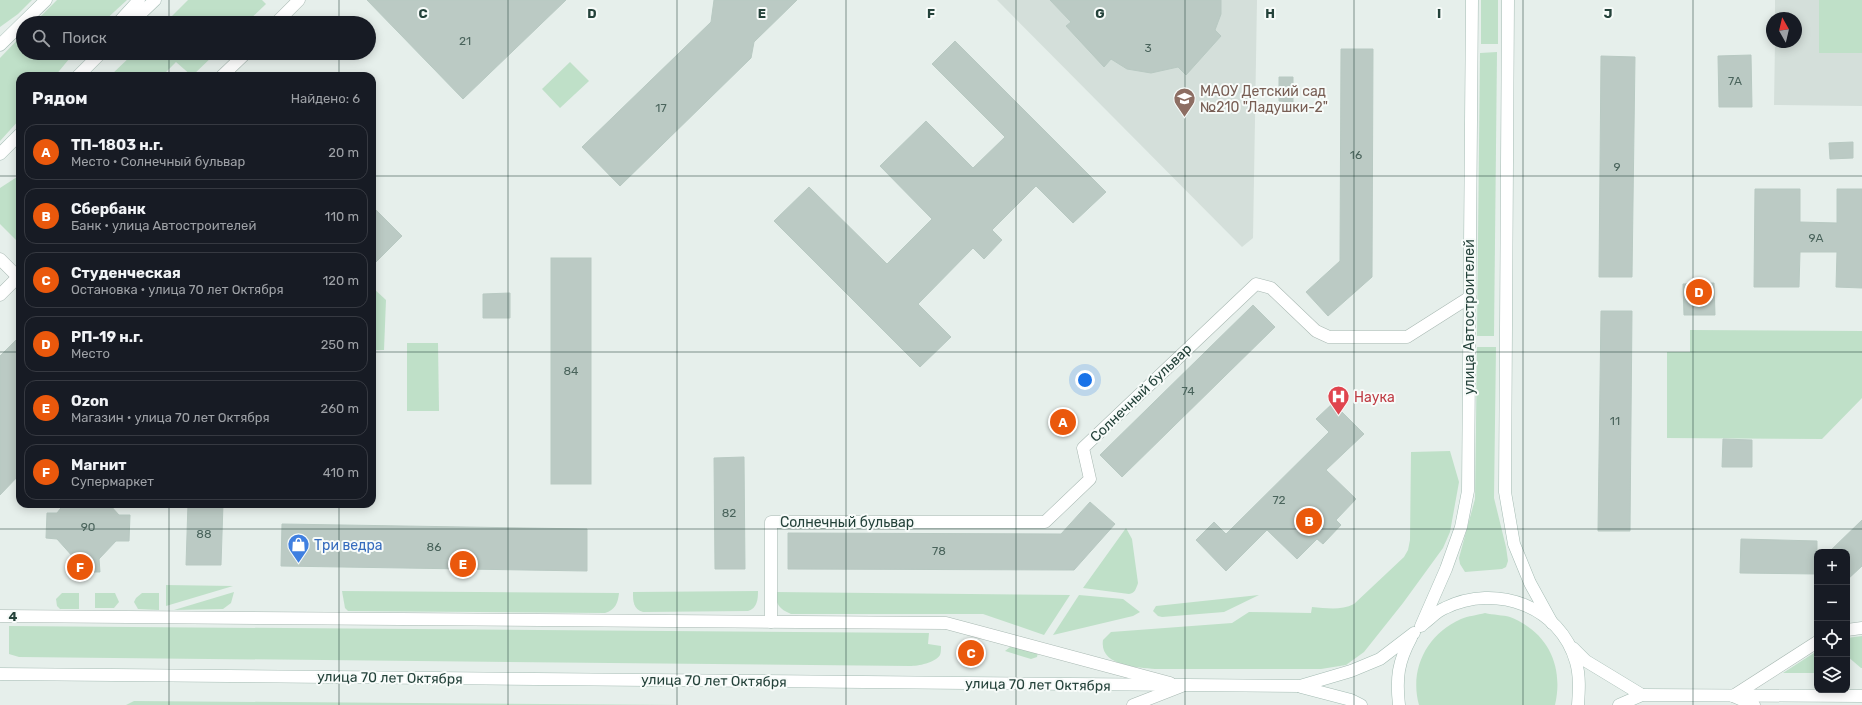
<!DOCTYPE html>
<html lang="ru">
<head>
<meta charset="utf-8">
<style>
  :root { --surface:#171b24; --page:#20242c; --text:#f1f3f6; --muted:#9ea1a6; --line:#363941; --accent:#ea580c }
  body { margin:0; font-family:Rubik,sans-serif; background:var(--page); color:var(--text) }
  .controls { position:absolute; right:12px; bottom:12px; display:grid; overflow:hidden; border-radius:8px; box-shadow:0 2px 10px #0003 }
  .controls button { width:36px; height:36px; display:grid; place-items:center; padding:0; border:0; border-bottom:1px solid var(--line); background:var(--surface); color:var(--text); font:20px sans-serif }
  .compass { position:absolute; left:1766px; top:12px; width:36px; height:36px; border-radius:50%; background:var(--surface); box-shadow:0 2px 10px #0003; rotate:352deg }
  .you { position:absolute; left:1085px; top:380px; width:14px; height:14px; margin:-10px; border:3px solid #fff; border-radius:50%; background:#1a73e8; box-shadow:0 0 0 6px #1a73e833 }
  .badge { display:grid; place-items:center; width:26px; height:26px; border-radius:50%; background:var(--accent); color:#fff; font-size:13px; font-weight:700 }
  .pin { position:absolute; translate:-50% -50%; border:2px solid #fff; box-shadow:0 1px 4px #0006 }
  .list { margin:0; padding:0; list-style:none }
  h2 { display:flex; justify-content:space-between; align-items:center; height:52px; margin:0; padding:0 16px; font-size:17px }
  h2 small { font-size:13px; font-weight:400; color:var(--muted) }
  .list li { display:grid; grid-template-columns:26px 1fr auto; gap:12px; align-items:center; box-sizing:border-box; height:56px; margin:0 8px 8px; padding:0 8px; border:1px solid var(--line); border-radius:12px }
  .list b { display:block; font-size:15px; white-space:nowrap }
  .list p { margin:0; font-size:13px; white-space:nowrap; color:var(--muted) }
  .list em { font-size:13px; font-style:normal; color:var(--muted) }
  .icon { flex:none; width:22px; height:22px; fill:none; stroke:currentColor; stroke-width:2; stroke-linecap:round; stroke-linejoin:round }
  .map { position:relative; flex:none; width:1862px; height:705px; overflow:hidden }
  .search { position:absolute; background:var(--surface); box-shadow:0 2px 10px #0003; left:16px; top:16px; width:360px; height:44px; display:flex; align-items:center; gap:10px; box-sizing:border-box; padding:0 14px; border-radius:22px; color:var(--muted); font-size:15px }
  .panel { position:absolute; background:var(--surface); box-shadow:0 2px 10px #0003; left:16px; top:72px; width:360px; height:436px; border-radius:12px }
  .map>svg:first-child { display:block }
</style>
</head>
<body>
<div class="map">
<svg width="1862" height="705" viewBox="0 0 1862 705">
  <rect width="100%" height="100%" fill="#e6efeb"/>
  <!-- built -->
  <g fill="#d4dfda">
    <path d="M997 0H1257L1253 238 1242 247Z"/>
    <path d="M1775 0H1862V106L1774 105 1775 42H1796V18H1775Z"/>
  </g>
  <!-- green -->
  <g fill="#bfe0c8">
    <path d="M0 0H32L18 14 0 27Z"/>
    <path d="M57 0H127L102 23H34Z"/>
    <path d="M188 0H262L266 4 246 23H165Z"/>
    <rect x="1481" y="0" width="17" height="44"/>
    <rect x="1819" y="0" width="43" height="53"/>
    <path d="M23 34V53H74L55 76H20V119L0 141V58Z"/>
    <path d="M1497 52 1494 336H1477L1480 53Z"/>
    <path d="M134 53H216L192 76 176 62 162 76H110Z"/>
    <path d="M570 62 589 81 560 108 542 89Z"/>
    <path d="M20 175V242L16 240 0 224V188Z"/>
    <path d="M372 287 386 300 384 350H372Z"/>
    <path d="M1690 330 1862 331V398L1822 439 1667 438V352H1690Z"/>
    <path d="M407 343H438L439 411H407Z"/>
    <path d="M1477 347H1496L1494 498 1506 547 1508 561 1506 567 1502 569 1465 572 1460 564 1459 558 1475 499Z"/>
    <path d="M1450 451 1459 482 1450 532 1443 548 1403 603 1364 652 1346 665 1321 669H1155C1137 667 1099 666 1103 640L1111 632 1232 623 1249 612 1311 613 1312 607C1326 608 1340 611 1354 604L1404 557 1408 550 1410 540 1411 452Z"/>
    <path d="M1126 528 1132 539 1138 583C1136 589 1135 593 1129 594L1083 588Z"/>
    <path d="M166 585 233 586 166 606Z"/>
    <path d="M342 591 619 593C618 603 615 610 605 613L348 611 345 608Z"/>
    <path d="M758 591C758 600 757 608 748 611L643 612C633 609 633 601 633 592Z"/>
    <path d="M234 592 231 603 223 609 174 610Z"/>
    <path d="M775 592 1070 595 1044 635 983 614H791C779 609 776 604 775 592Z"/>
    <path d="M62 593H79V609H60L57 606 56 599Z"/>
    <path d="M95 593H115L119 602 114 608H95Z"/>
    <path d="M142 593H159V610L138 609 134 602 136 598Z"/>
    <path d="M1079 595 1123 599 1140 612 1133 616 1053 635Z"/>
    <path d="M1259 595 1224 612 1162 617 1158 616 1153 611 1156 606Z"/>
    <path d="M1485 613C1493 615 1503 615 1510 617 1548 632 1564 666 1555 705H1419C1409 669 1427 634 1461 619 1468 616 1478 615 1485 613Z"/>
    <path d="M9 626 929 633 928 644 941 646C941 648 941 653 940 655 935 663 918 666 910 666L19 657 9 654Z"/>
    <path d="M1862 636V668H1861L1847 656V638Z"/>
    <path d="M1014 644 1038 652 1037 657 1031 659 1005 651Z"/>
    <path d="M1817 651V673H1783Z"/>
    <path d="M134 701 684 705H126Z"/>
  </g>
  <!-- building -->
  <g fill="#bbcac4" stroke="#b8c9c2">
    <path d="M367 0H566L463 99Z"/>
    <path d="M714 0H797L754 42 751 58 620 186 582 147 711 22Z"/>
    <path d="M1050 0H1221V14L1215 30 1221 36 1186 75 1178 67 1151 73 1127 69 1111 59 1104 67 1066 26 1071 22Z"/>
    <path d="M955 41 1106 192 1073 223 1036 186 992 230 1002 240 984 259 973 248 918 304 951 337 920 367 774 221 809 187 887 264 932 219 880 166 926 121 973 168 1005 137 932 64Z"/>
    <path d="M1341 49H1373L1372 277 1328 316 1306 292 1340 261Z"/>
    <path d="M1751 55 1752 107H1719L1718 56Z"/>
    <path d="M1601 56 1635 57 1632 277H1599Z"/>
    <path d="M1279 77H1293V102L1279 101Z"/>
    <path d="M1853 142V158L1830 159 1829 143Z"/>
    <path d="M1755 189H1800V222L1837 223V189H1862V288L1836 287 1837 252H1800L1799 287H1754Z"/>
    <path d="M372 206 402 236 372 266Z"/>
    <rect x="551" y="258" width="40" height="226"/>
    <path d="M1714 283 1715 315H1684L1683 284Z"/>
    <path d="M510 293V318H483V294Z"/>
    <path d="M1253 305 1275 327 1122 477 1100 455Z"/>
    <path d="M1601 311H1632L1630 531H1598Z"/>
    <path d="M20 336V474L0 495V356Z"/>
    <path d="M1333 403 1364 434 1326 470 1356 499 1336 520 1341 525 1323 544 1317 539 1297 559 1267 530 1226 571 1196 540 1214 522 1226 534 1329 432 1316 419Z"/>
    <path d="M1052 414 1075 416 1073 430 1051 428Z"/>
    <path d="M1723 439 1752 440V467H1722Z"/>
    <path d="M744 457 745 569H715L714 458Z"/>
    <path d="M1090 502 1115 524 1074 570 788 569V533L1061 534Z"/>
    <path d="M64 504H109L119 515H130L129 541H116L99 559 100 572H74V558L57 539 46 538 47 513H57Z"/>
    <path d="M188 504H223L221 565H186Z"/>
    <path d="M1862 520V566L1847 580V552H1829Z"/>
    <path d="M282 524 587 529V571L281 566Z"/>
    <path d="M1741 539 1817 541V574L1740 573Z"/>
  </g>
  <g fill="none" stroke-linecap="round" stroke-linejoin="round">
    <defs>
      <g id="street">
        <path d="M276 23 299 0"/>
        <path d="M222 76 246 53"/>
        <path d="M0 259 18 277"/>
        <path d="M0 295 20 275"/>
        <path d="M0 616 946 623 1170 683"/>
        <path d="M771 622V522H1045L1090 479 1083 448 1256 284 1271 288 1316 331 1329 337H1407L1470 297"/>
        <path d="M1847 630 1862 628"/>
        <path d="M1733 696 1817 642"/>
        <path d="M1733 696 1754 705"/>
        <path d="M1133 705 1182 686"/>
      </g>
      <g id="secondary">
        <path d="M1508 0 1505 492 1514 544 1530 583 1552 623"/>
        <path d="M118 23 139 0"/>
        <path d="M131 23 155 0"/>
        <path d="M0 45 46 0"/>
        <path d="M78 76 101 53"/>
        <path d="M0 154 20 134"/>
        <path d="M1423 624C1430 619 1437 611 1445 608 1496 583 1560 606 1576 662 1580 676 1579 691 1578 705"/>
        <path d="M1421 626 1446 569 1461 527 1468 491 1472 0"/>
        <path d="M1573 648 1586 661 1642 695"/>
        <path d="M0 674 1300 686 1351 671 1380 659 1414 633"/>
        <path d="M1301 687 1351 700 1361 705"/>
        <path d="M1399 705C1396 678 1398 662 1411 638"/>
        <path d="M1619 705 1642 695 1862 696"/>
      </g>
    </defs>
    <!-- street casing -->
    <use href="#street" stroke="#a8b8b2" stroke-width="13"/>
    <!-- secondary casing -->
    <use href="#secondary" stroke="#a4bbb3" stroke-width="13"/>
    <!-- street -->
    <use href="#street" stroke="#fff" stroke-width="12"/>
    <!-- secondary -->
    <use href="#secondary" stroke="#fff" stroke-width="12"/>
  </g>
  <!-- grid -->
  <path fill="none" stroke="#24423a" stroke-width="1" stroke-opacity="0.55" d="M169 0V23M339 0V23M508 0V705M677 0V705M846 0V705M1016 0V705M1185 0V705M1354 0V705M1523 0V705M1693 0V705M169 53V76M339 53V76M0 176H20M372 176H1862M0 352H20M372 352H1862M169 504V705M339 504V705M0 529H1862"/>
  <!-- icons -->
  <defs>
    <symbol id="school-pin" viewBox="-11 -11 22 30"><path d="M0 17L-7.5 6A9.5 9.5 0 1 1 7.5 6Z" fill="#8d6e63" stroke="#f7fbf9"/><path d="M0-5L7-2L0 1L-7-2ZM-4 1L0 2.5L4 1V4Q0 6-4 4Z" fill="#fff"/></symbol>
    <symbol id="hospital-pin" viewBox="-11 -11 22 30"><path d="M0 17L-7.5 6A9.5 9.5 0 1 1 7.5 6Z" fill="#e0444e" stroke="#f7fbf9"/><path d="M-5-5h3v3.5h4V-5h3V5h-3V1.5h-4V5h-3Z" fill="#fff"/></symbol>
    <symbol id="shop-pin" viewBox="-11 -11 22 30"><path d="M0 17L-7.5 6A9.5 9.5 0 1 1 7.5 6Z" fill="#3f7fe0" stroke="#f7fbf9"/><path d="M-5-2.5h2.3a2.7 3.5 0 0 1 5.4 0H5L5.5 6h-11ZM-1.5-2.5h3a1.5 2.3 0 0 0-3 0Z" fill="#fff"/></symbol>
  </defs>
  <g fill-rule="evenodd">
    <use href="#school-pin" x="1172" y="86" width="25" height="34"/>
    <use href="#hospital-pin" x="1326" y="384" width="25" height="34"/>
    <use href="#shop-pin" x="286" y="532" width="25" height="34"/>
  </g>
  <g text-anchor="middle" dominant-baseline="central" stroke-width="4" stroke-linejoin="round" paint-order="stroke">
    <!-- number labels -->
    <g font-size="12" fill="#4a645c">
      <text x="465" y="41">21</text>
      <text x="1148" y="48">3</text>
      <text x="1735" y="81">7А</text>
      <text x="661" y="108">17</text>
      <text x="1356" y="155">16</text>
      <text x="1617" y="167">9</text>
      <text x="1816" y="238">9А</text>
      <text x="571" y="371">84</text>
      <text x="1188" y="391">74</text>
      <text x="1615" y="421">11</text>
      <text x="1279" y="500">72</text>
      <text x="729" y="513">82</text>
      <text x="88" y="527">90</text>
      <text x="204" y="534">88</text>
      <text x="434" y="547">86</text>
      <text x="939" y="551">78</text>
    </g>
    <!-- education labels -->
    <g font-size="14" fill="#785e54" stroke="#f7fbf9" text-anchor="start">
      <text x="1200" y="91">МАОУ Детский сад<tspan x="1200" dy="16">№210 "Ладушки-2"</tspan></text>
    </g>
    <!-- street labels -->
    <g font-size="14" fill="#24423a" stroke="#f7fbf9">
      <text transform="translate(1469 317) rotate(-90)">улица Автостроителей</text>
      <text transform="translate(1141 393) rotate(-44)">Солнечный бульвар</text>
      <text x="847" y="522">Солнечный бульвар</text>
      <text transform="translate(390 678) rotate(1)">улица 70 лет Октября</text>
      <text transform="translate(714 681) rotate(1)">улица 70 лет Октября</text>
      <text transform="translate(1038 685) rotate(1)">улица 70 лет Октября</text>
    </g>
    <!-- health labels -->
    <g font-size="14" fill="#be3a42" stroke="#f7fbf9" text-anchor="start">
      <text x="1354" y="397">Наука</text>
    </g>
    <!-- shop labels -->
    <g font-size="14" fill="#366cbe" stroke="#f7fbf9" text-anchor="start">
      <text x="314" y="545">Три ведра</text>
    </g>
  </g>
  <g font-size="13" text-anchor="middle" font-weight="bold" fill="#24423a" stroke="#f7fbf9" stroke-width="4" stroke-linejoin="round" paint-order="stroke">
    <text x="423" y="18">C</text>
    <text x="592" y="18">D</text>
    <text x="762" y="18">E</text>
    <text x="931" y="18">F</text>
    <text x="1100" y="18">G</text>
    <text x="1270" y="18">H</text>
    <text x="1439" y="18">I</text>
    <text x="1608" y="18">J</text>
    <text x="13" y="621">4</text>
  </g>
</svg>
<div class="controls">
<button>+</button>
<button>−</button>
<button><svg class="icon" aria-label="locate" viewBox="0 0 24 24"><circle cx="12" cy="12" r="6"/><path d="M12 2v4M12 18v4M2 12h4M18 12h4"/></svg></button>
<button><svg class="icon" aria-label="layers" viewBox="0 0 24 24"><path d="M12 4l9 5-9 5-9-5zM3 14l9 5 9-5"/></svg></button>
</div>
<svg class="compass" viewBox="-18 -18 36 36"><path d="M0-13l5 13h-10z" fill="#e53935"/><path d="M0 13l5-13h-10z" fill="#9ea1a6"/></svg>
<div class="you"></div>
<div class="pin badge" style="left:1063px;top:422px">A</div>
<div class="pin badge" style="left:1309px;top:521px">B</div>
<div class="pin badge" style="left:971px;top:653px">C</div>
<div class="pin badge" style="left:1699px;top:292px">D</div>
<div class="pin badge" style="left:463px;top:564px">E</div>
<div class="pin badge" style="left:80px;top:567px">F</div>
<div class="search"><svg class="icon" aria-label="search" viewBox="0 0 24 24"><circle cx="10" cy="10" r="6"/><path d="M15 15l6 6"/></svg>Поиск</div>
<section class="panel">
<h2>Рядом<small>Найдено: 6</small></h2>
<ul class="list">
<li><span class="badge">A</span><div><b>ТП-1803 н.г.</b><p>Место · Солнечный бульвар</p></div><em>20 m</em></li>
<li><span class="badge">B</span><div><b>Сбербанк</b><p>Банк · улица Автостроителей</p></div><em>110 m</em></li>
<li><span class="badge">C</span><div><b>Студенческая</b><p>Остановка · улица 70 лет Октября</p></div><em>120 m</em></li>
<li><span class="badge">D</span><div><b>РП-19 н.г.</b><p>Место</p></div><em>250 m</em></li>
<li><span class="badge">E</span><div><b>Ozon</b><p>Магазин · улица 70 лет Октября</p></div><em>260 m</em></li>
<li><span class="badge">F</span><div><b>Магнит</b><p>Супермаркет</p></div><em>410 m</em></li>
</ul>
</section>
</div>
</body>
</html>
